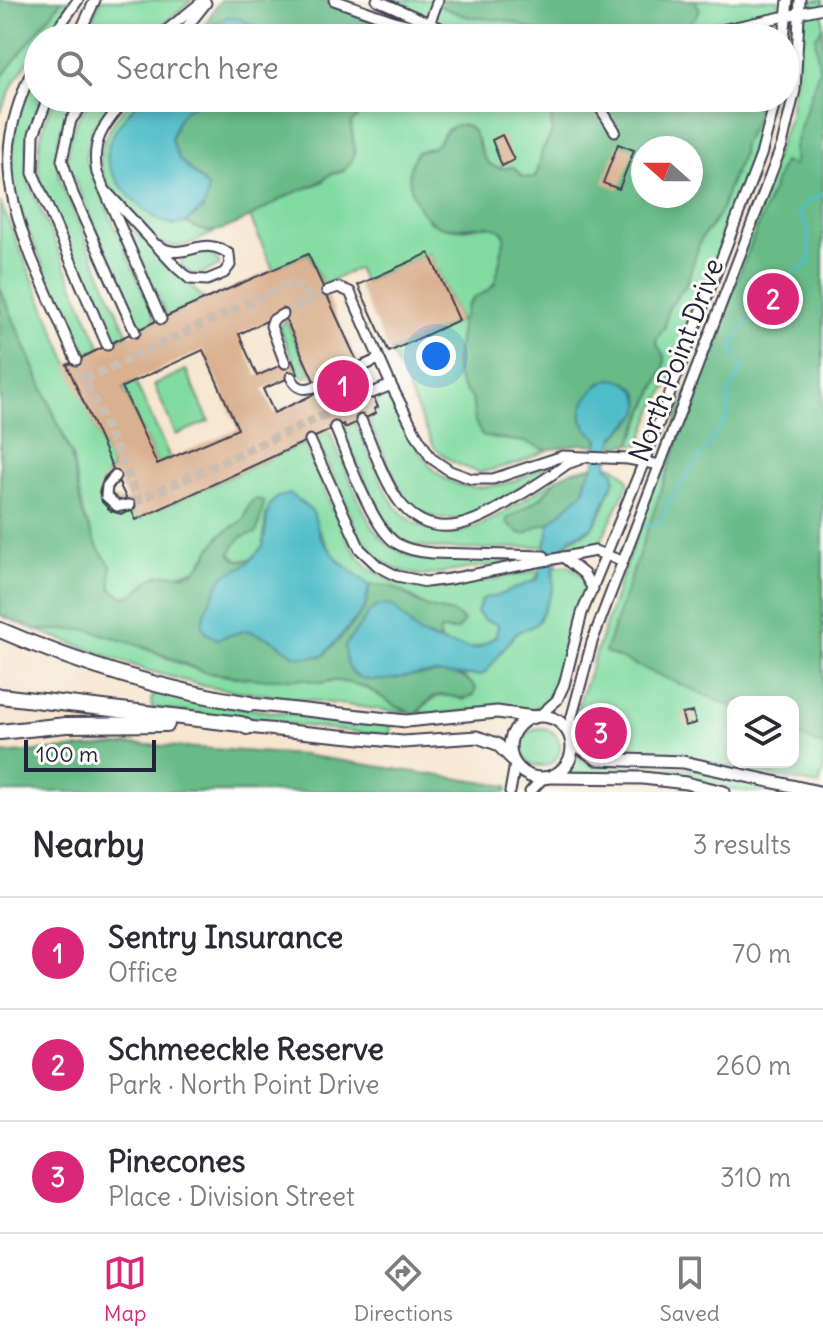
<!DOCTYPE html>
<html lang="en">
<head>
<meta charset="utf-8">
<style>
  :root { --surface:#fff; --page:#f2f2f3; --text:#2b2b33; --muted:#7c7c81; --line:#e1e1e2; --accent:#db2777 }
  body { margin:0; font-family:Delius,sans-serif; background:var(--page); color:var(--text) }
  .controls { position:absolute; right:24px; bottom:24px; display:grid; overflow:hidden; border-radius:16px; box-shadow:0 4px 12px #0003 }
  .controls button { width:72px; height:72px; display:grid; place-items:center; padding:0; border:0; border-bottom:2px solid var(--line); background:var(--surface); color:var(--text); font:40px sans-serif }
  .compass { position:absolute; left:631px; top:136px; width:72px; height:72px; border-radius:50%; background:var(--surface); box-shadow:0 4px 12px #0003; rotate:291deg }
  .scale { position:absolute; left:24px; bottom:20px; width:132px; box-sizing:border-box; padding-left:8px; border:4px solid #22223b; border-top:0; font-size:22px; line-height:28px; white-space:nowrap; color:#22223b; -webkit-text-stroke:6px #fdfcf7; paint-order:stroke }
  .you { position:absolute; left:436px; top:356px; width:28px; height:28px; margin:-20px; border:6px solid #fff; border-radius:50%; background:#1a73e8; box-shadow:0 0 0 12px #1a73e833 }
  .badge { display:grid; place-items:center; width:52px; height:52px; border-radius:50%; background:var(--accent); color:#fff; font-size:26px; font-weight:700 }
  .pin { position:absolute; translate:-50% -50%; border:4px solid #fff; box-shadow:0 2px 8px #0006 }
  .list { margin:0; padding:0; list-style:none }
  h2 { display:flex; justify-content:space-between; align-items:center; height:104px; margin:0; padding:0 32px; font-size:34px }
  h2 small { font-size:26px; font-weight:400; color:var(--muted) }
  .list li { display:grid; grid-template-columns:52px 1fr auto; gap:24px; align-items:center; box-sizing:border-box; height:112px; padding:0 32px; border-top:2px solid var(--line) }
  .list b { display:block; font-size:30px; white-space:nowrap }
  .list p { margin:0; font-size:26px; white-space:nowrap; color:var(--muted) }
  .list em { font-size:26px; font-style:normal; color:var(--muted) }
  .icon { flex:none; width:44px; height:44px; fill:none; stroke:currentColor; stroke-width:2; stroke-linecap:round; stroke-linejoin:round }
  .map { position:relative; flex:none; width:823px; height:792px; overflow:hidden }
  .search { position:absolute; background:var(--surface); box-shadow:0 4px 12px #0003; left:24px; right:24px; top:24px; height:88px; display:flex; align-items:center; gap:20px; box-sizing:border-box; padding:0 28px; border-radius:44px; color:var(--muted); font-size:30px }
  .sheet { height:440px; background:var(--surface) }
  nav { display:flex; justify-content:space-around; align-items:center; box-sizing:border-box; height:112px; border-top:2px solid var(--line); background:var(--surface); font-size:22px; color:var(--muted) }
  nav a { display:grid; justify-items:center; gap:4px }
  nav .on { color:var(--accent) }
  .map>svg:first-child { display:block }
</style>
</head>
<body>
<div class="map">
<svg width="823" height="792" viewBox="0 0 823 792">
  <rect width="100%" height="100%" fill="#fdfcf7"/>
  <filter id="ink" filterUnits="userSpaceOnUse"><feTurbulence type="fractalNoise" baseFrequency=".0125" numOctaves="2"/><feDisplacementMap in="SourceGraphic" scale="16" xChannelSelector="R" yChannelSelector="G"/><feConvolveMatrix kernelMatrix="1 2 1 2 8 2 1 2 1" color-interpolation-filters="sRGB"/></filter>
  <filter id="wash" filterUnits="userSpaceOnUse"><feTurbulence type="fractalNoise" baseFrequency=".006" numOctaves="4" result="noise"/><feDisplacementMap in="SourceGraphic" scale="32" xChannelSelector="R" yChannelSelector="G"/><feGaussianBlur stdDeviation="1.8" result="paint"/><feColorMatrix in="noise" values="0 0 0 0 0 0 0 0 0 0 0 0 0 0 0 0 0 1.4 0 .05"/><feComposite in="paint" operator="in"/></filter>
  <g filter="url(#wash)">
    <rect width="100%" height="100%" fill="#f6e6d0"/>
    <!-- green -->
    <g fill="#81dba1" stroke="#527e6e" stroke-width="2" fill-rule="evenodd">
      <path d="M62 0H71L45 38H38V48L15 80 0 113V79Z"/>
      <path d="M101 0H192L147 38H83Z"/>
      <path d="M377 0H779L776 19 684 38H463Z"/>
      <path d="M804 0H823V773L819 785 704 762 603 754 581 740 577 732 579 703 660 465 790 115ZM733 702H793V762H733Z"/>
      <path d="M38 67V98H42L34 116 27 139 29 183 101 348 83 357 9 187 18 102Z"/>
      <path d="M55 98H77C57 123 54 150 60 181L128 335 115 342 42 189C34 154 40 129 55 98Z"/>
      <path d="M94 98H117L92 129 85 158 156 321 140 329 68 165C65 140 76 115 94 98Z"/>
      <path d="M133 98H142L119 126 118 183 158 220 173 225 186 223 208 232H215C196 241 179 253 159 242 108 185 71 167 133 98Z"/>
      <path d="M365 98H553L551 105 552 132 542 151 538 170 534 178 523 177 513 167C488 172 484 163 478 140L447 130 435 146 417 152C400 179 417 197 429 222 440 226 451 230 462 229 479 228 494 219 505 236L498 269V278L489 290 474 298 467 306 463 319 459 320 461 325 456 363 472 398 474 413 489 438 525 442 547 450 518 463 479 473 452 462 434 447 391 352 459 320 429 253 364 282 357 268 323 285 308 254 273 270 250 217 293 193 323 182 330 174 344 171 355 152 351 123 360 114Z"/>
      <path d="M762 98H771L754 159 670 382 654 408 640 445 631 444 664 368 665 358 656 342 657 338 665 327 668 309 686 285 701 238 714 224 741 158 743 144 758 114Z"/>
      <path d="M0 202 113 469C89 489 103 523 132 511L137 519 304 443C317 472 344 543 364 563 381 579 409 589 432 588 468 586 505 576 541 570L534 581 495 597H487L484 620 498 624 496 636C479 651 459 652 440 640V630L452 631C431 609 401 582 369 585L345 568 329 548 301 500 266 513 263 546 253 559 239 561 234 559 230 553 241 537 256 533 264 504 246 509 244 519 220 535 198 568 178 575H159L132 596H121L111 589V567L98 548 83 515 72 455 0 288Z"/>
      <path d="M123 220 205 300 167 317Z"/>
      <path d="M202 251 212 254 219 262V266L195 276 180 266 184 257Z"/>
      <path d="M286 320 311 375 305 377 300 375 279 327Z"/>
      <path d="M186 370 209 421 176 435 154 385Z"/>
      <path d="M135 381 170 458 157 464 122 387Z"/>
      <path d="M386 396 389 401 393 399C421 460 440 507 519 479 532 474 545 463 558 464L471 517 463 519H439L419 511 404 498 367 418 376 413 374 409 378 406 376 401Z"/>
      <path d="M356 423C367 449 377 477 392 501 407 526 446 540 474 528 503 516 531 494 558 478L541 497 507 519 525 534 538 526 550 523 546 546C511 547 433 555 404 541 394 536 387 528 382 519L340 425 343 424 345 428Z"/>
      <path d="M329 430C341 457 363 517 380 537 391 549 408 557 424 559 453 561 482 557 511 559V562L422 576 396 569 378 558 360 536 315 437Z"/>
      <path d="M607 465C615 465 626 474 629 482L600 543 591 547 564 545C573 536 584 536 592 528 603 516 611 488 614 472Z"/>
      <path d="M566 565C576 570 586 577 587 589L572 630 561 678 547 702 530 710 503 707 437 714 418 713C432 696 442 692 464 700L476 688 462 676 486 672 515 634 539 621 553 589 554 567Z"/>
      <path d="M36 630C53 630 73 628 90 630 131 637 165 662 205 672 237 681 269 675 302 679 307 679 313 682 319 682 328 683 335 680 343 681 371 686 389 705 415 714L208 687 146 670Z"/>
      <path d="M158 691 256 710 391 725 390 736 152 708 151 699Z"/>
      <circle cx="541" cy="747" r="19"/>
      <path d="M576 752 585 760 599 765 688 768 797 792H749L647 773 565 774 572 766Z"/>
    </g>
    <!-- forest -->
    <g fill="#68bb87" stroke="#456e61" stroke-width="2" fill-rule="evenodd">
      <path d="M0 0H62L0 79Z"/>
      <path d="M221 0H322L391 25 394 38H260L257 32 228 17 214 24 197 38C208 26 210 11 221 0Z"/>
      <path d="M430 0H695L700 10C688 42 591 43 560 38 544 35 529 28 513 22 499 18 484 19 470 17 455 14 443 7 430 0Z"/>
      <path d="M823 27V746L793 733V702H733V707L605 652 704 366 783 162 794 165V147L819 69 815 38Z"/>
      <path d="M213 98H365L360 114 351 123C351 139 360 151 349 165 344 173 334 171 328 176 316 187 303 188 289 195 265 207 242 225 216 231 205 234 196 227 186 223L203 209V182L179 159 171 139 178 119 186 109Z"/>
      <path d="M553 98H594L606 104 612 102 614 98H762L758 114 743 144 741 158 730 182 721 211 701 239 686 285 668 309 665 326 657 338 656 342 665 358 664 368 629 445H611C617 429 634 425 639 410 648 384 615 374 597 385L589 430 597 438 598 445 581 444 547 450 525 442 482 436 475 422 472 398C446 377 459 355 461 325L459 320 463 319 467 306 474 298 489 290 495 284 505 236C486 206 437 259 413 194 407 178 408 167 417 152 423 151 430 150 435 146 443 139 445 127 457 125 489 121 467 176 513 167L523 177 534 178 538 171 542 151 552 132 551 105ZM643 148H691V196H643Z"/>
      <path d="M0 288 71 454 83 515 98 548 111 566V589C135 610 141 579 160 575 173 572 185 579 197 569 206 561 210 547 219 538 226 529 236 526 244 519 249 509 248 494 264 501 264 504 258 530 256 533L241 537 230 553C236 563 243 560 253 559L238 571 223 576 206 608 217 639 247 630 273 640 294 655 323 656C341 636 370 614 369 585 402 582 403 598 428 607 441 612 453 609 464 621L458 630H440V640L444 643 419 634 406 620 363 622 345 646C359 653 395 677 409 676 432 676 459 666 476 688L474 695C462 704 450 691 435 696 427 700 422 709 415 714L395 706 366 687 354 684 332 680 322 683 302 679H255L204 672 144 647 89 630H36L0 615Z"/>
      <path d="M594 466 586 478 584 491 550 523 538 526 525 534 519 533 507 523V519L541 498 558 478 569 472Z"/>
      <path d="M134 744 303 755 508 786 507 792H0V754Z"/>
    </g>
    <!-- water -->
    <g fill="#4fbdc8" stroke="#387082" stroke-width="2">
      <path d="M228 17C244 18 252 24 260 38H197L214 24Z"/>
      <path d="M142 98H213L186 109 178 119 171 139 179 159 208 188C208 201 206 206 196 214 188 220 185 225 174 224 152 224 107 179 107 156 107 134 128 113 142 98Z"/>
      <path d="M611 379C631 380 644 392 639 413L614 437 607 465 614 472 615 480 593 527 572 537 561 550 553 571V589L538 622C531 630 522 628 515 634L486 672 481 675C462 676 443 673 424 674 394 677 343 697 345 646L369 613 378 605 393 606 419 634 435 641 473 649 479 648 496 636 498 624 484 620 477 612 482 600 487 597H495L538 579 550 523 584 491 586 478 594 466 599 440C595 435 588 431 585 426 574 408 594 383 611 379Z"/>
      <path d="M291 494 313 512 321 539 338 560 369 585 365 608 323 656 304 657 294 655 273 640 247 630 217 639 206 633 202 625 206 608 223 576 246 565 263 546 269 505 278 497Z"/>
    </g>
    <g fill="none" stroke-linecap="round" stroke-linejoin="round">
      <!-- stream -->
      <path stroke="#4fbdc8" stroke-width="3" d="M640 526 656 525 665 515 666 505 727 418 730 390 742 369 732 348 765 291 810 263 808 228 798 215 805 203 823 193"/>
    </g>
    <g id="blocks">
      <!-- building -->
      <g fill="#dab190" fill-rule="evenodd">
        <path d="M502 135 514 160 502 166 492 140Z"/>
        <path d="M618 144 634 150 619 189 603 183Z"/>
        <path d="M429 253 459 320 389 352 358 285Z"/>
        <path d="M308 254 378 407 374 409 376 413 345 428 343 424 136 520 132 511 121 514 111 511 102 502 99 492 104 478 113 469 67 365 156 321ZM283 313 319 392 274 413 263 389 298 374 292 360 257 376 239 334ZM203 350 238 429 157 464 122 387ZM118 481 127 500 122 501 112 498 110 492Z"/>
        <path d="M693 712 696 723 685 726 682 714Z"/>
      </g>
    </g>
  </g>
  <g filter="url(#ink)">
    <use href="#blocks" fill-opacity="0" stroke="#423f51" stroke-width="2"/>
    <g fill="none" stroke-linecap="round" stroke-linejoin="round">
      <!-- minor-tunnel -->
      <g stroke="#ccbfb2" stroke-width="9" stroke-dasharray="9 4.5" stroke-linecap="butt">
        <path d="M283 314 327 291"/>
        <path d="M76 360 139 500 372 393"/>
        <path d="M85 380 289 284 301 286 309 301"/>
        <path d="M317 386 361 367"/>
      </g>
      <defs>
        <g id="minor">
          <path d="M334 0 394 21 463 38"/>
          <path d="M377 0 445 30"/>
          <path d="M428 27 438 0"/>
          <path d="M51 38 78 0"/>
          <path d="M77 38 95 0"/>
          <path d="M157 38 204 0"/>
          <path d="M178 38 206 3"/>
          <path d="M684 38 823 8"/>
          <path d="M784 38 788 0"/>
          <path d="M38 57C0 137 0 175 32 259 47 293 61 326 76 360"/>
          <path d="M48 98 34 134 33 173 107 345"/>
          <path d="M88 98 71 120 62 160 73 194 135 332"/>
          <path d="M127 98C106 123 90 139 97 173L161 319"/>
          <path d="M594 98 615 131"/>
          <path d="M103 188 176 267 190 279 207 280 224 273 230 265 229 254C201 233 185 264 157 245"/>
          <path d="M327 291 338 287 350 292 391 385 416 434 431 458 450 471 472 479H493L563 456 628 459 660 465"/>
          <path d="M283 314 273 320 271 326 285 363"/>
          <path d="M361 367 379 359"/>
          <path d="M291 377C296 389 305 391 317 386"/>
          <path d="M372 393 391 385"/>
          <path d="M361 420C373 446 382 477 398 500 434 549 482 519 520 495 536 485 552 475 567 464L581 459"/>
          <path d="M335 427C348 457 371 526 396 543 407 550 419 552 432 553L544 556"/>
          <path d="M310 440 360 549 378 566 397 576 426 582 450 579 595 551 622 561"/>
          <path d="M115 476 107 486 106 496 117 506 130 505"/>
          <path d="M563 557 584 574 593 589"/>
          <path d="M540 715 557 700 564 685 582 613 643 464 761 155 776 98"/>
          <path d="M568 731 592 642 782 145 795 90 800 0"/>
          <path d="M510 792 515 764"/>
          <path d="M530 792 543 778"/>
        </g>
        <g id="major">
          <path d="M250 704 406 721 497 712 534 717"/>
          <circle cx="541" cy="747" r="31"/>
          <path d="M247 727 403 742 477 737 497 744 511 758"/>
          <path d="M571 738 578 746 597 759 683 762 819 792"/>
          <path d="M550 777 643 778 686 783 724 792"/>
        </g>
        <g id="highway">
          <path d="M0 630C81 665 163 690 250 704"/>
          <path d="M0 696 241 724 247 727"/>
          <path d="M0 732 66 725 167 724"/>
        </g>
      </defs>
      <!-- minor casing -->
      <use href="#minor" stroke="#423f51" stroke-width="13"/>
      <!-- major casing -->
      <use href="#major" stroke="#423f51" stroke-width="15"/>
      <!-- highway casing -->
      <use href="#highway" stroke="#423f51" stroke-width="18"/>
      <!-- minor -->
      <use href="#minor" stroke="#fff" stroke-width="9"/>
      <!-- major -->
      <use href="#major" stroke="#fff" stroke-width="11"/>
      <!-- highway -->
      <use href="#highway" stroke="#fff" stroke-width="14"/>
    </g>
  </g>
  <g text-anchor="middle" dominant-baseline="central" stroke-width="6" stroke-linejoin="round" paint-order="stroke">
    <!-- street labels -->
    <g font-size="28" fill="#22223b" stroke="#fdfcf7">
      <text transform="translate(676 360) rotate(-69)">North Point Drive</text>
    </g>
  </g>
</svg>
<div class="controls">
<button><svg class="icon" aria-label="layers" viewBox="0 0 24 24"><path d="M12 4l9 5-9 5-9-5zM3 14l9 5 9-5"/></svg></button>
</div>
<svg class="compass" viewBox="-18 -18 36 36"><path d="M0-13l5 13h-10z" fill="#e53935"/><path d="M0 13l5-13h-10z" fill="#7c7c81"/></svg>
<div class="scale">100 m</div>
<div class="you"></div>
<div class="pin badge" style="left:343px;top:386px">1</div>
<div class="pin badge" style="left:773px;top:299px">2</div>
<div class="pin badge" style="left:601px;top:733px">3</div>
<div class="search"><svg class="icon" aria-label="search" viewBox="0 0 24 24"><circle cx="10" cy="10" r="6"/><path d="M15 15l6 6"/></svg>Search here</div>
</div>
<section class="sheet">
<h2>Nearby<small>3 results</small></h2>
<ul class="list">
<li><span class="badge">1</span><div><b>Sentry Insurance</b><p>Office</p></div><em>70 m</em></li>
<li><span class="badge">2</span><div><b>Schmeeckle Reserve</b><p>Park · North Point Drive</p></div><em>260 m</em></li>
<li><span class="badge">3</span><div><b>Pinecones</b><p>Place · Division Street</p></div><em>310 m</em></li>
</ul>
</section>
<nav>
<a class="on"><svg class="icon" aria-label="map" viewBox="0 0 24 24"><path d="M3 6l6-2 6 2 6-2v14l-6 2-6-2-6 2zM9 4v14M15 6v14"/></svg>Map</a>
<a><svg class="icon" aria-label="directions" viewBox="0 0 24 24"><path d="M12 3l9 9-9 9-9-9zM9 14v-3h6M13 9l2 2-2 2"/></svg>Directions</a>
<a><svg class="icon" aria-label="saved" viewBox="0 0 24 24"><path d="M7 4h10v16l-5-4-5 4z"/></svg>Saved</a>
</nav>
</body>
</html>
